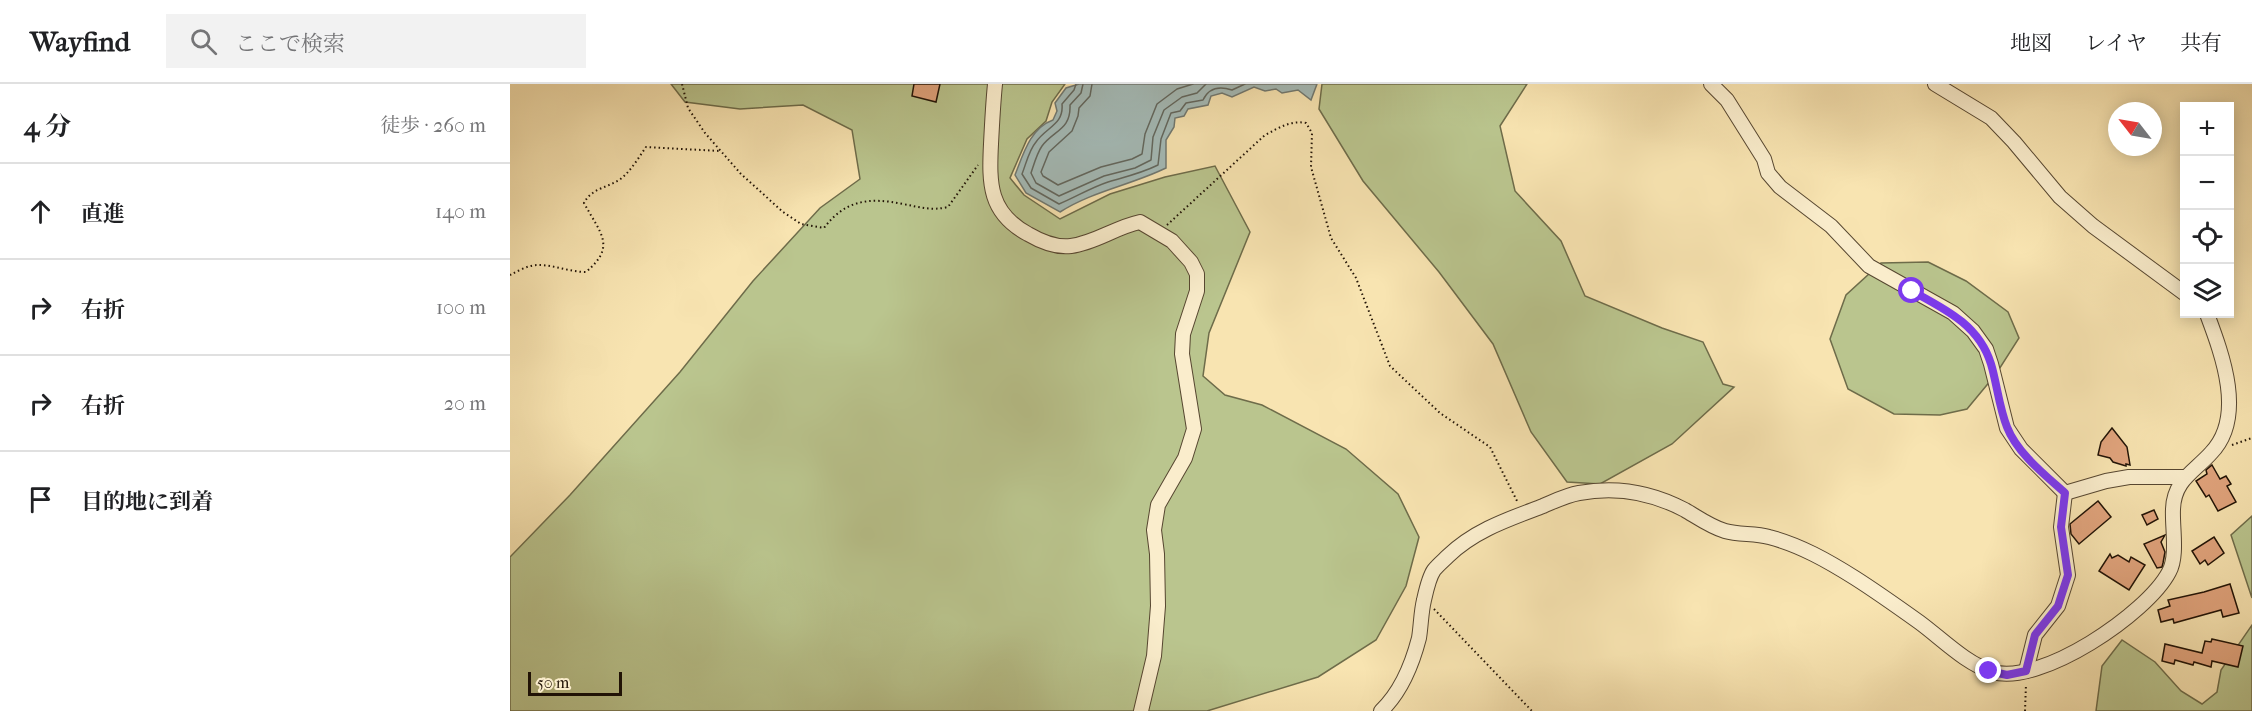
<!DOCTYPE html>
<html lang="ja">
<head>
<meta charset="utf-8">
<style>
  :root { --surface:#fff; --page:#f2f2f2; --text:#202124; --muted:#757577; --line:#e0e0e0 }
  body { margin:0; font-family:"IM FELL French Canon","Noto Serif JP",serif; background:var(--page); color:var(--text) }
  .controls { position:absolute; right:18px; top:18px; display:grid; overflow:hidden; border-radius:0px; box-shadow:0 3px 15px #0003 }
  .controls button { width:54px; height:54px; display:grid; place-items:center; padding:0; border:0; border-bottom:2px solid var(--line); background:var(--surface); color:var(--text); font:30px sans-serif }
  .compass { position:absolute; left:1598px; top:18px; width:54px; height:54px; border-radius:50%; background:var(--surface); box-shadow:0 3px 15px #0003; rotate:301deg }
  .scale { position:absolute; left:18px; bottom:15px; width:94px; box-sizing:border-box; padding-left:6px; border:3px solid #211306; border-top:0; font-size:16px; line-height:21px; white-space:nowrap; color:#211306; -webkit-text-stroke:4px #faedcc; paint-order:stroke }
  .stop { position:absolute; width:18px; height:18px; margin:-14px; border:4px solid #7c3aed; border-radius:50%; background:#fff }
  .stop.end { background:#7c3aed; border-color:#fff; box-shadow:0 2px 6px #0008 }
  .list { margin:0; padding:0; list-style:none }
  h2 { display:flex; justify-content:space-between; align-items:center; height:78px; margin:0; padding:0 24px; font-size:26px }
  h2 small { font-size:20px; font-weight:400; color:var(--muted) }
  .list li { display:grid; grid-template-columns:39px 1fr auto; gap:18px; align-items:center; box-sizing:border-box; height:96px; padding:0 24px; border-top:2px solid var(--line) }
  .list b { display:block; font-size:22px; white-space:nowrap }
  .list em { font-size:20px; font-style:normal; color:var(--muted) }
  .icon { flex:none; width:33px; height:33px; fill:none; stroke:currentColor; stroke-width:2; stroke-linecap:round; stroke-linejoin:round }
  .map { position:relative; flex:none; width:1742px; height:627px; overflow:hidden }
  header { display:flex; align-items:center; gap:36px; box-sizing:border-box; height:84px; padding:0 30px; background:var(--surface); border-bottom:2px solid var(--line) }
  header strong { font-size:28px }
  nav { display:flex; gap:33px; margin-inline-start:auto; font-size:21px }
  .search { width:420px; height:54px; background:var(--page); display:flex; align-items:center; gap:15px; box-sizing:border-box; padding:0 21px; border-radius:0px; color:var(--muted); font-size:22px }
  main { display:flex }
  aside { flex:1; background:var(--surface) }
  .map>svg:first-child { display:block }
</style>
</head>
<body>
<header>
<strong>Wayfind</strong>
<div class="search"><svg class="icon" aria-label="search" viewBox="0 0 24 24"><circle cx="10" cy="10" r="6"/><path d="M15 15l6 6"/></svg>ここで検索</div>
<nav><a>地図</a><a>レイヤ</a><a>共有</a></nav>
</header>
<main>
<aside>
<h2>4 分<small>徒歩 · 260 m</small></h2>
<ul class="list">
<li><svg class="icon" aria-label="ahead" viewBox="0 0 24 24"><path d="M12 20V5M6 11l6-6 6 6"/></svg><div><b>直進</b></div><em>140 m</em></li>
<li><svg class="icon" aria-label="right" viewBox="0 0 24 24"><path d="M7 20v-9h11M14 6l5 5-5 5"/></svg><div><b>右折</b></div><em>100 m</em></li>
<li><svg class="icon" aria-label="right" viewBox="0 0 24 24"><path d="M7 20v-9h11M14 6l5 5-5 5"/></svg><div><b>右折</b></div><em>20 m</em></li>
<li><svg class="icon" aria-label="arrive" viewBox="0 0 24 24"><path d="M6 21V4h12l-3 4 3 4H6"/></svg><div><b>目的地に到着</b></div></li>
</ul>
</aside>
<div class="map">
<svg width="1742" height="627" viewBox="0 0 1742 627">
  <rect width="100%" height="100%" fill="#f8e4b1"/>
  <filter id="stains"><feTurbulence type="fractalNoise" baseFrequency=".00333" numOctaves="4"/><feColorMatrix values="0 0 0 0 .2 0 0 0 0 .09 0 0 0 0 .02 0 0 0 .5 -.17"/></filter>
  <radialGradient id="worn" r=".72"><stop offset=".6" stop-color="#630" stop-opacity="0"/><stop offset="1" stop-color="#630" stop-opacity=".3"/></radialGradient>
  <!-- green -->
  <g fill="#bac58e" stroke="#6e6c4a" stroke-width="1.5">
    <path d="M161 0H555L542 18 536 37 517 55 500 94 514 111 550 135 600 110 655 93 705 82 740 148 699 249 693 292 715 311 752 321 836 365 888 410 909 453 896 502 866 556 808 593 697 627H0V473L60 411 170 288 243 197 310 124 350 95 342 46 293 21 230 25 175 18Z"/>
    <path d="M812 0H1017L990 42 1005 107 1051 157 1075 212 1152 244 1193 258 1213 300 1224 303 1162 360 1090 400 1057 398 1021 348 983 260 929 188 853 97 809 25Z"/>
    <path d="M1418 178 1456 197 1498 228 1509 254 1486 290 1457 325 1430 331 1384 330 1338 305 1320 255 1336 211 1371 179Z"/>
    <path d="M1742 432V514L1721 451Z"/>
    <path d="M1742 541V627H1586L1592 582 1612 556 1645 578 1671 607 1692 620 1707 608 1711 586Z"/>
  </g>
  <!-- water -->
  <path fill="#a4bbb8" stroke="#707871" stroke-width="1.5" d="M569 0H807L801 16 788 6 772 9 766 5 755 7 744 3 722 13 712 9 701 12 698 21 678 25 674 32 665 34 664 43 656 56V84C621 101 583 107 550 128L516 109 505 91C513 71 520 44 543 36L547 27 545 19 556 4Z"/>
  <g fill="none" stroke-linecap="round" stroke-linejoin="round">
    <!-- shore -->
    <g stroke="#62675f" stroke-width="1.5">
      <path d="M566 0 564 6 552 20C554 41 536 43 526 58 519 66 516 80 512 90L521 104 549 120C566 113 580 104 598 98 615 93 632 89 648 81L651 55 661 29 670 27 676 19 693 16C699 3 710 2 722 6L735 0"/>
      <path d="M573 0 571 9 560 21C561 46 544 46 532 62 527 69 524 80 521 89L526 99 549 112 594 92 625 84 641 76 643 53 654 26 672 13 687 9 696 0"/>
      <path d="M582 0 580 12 569 24 568 32 562 47 539 68 531 88 533 92 548 101 591 83 622 75 632 70 635 50 647 20 667 5 683 0"/>
    </g>
  </g>
  <!-- building -->
  <g fill="#e1a47d" stroke="#211306" stroke-width="1.5">
    <path d="M404 0H430L426 18 402 12Z"/>
    <path d="M1602 344 1617 363 1620 381 1616 380V382L1603 378 1600 374 1588 371 1591 358Z"/>
    <path d="M1702 381 1710 395 1716 392 1721 400 1717 402 1726 418 1708 427 1699 411 1696 413 1686 397 1697 390 1696 386Z"/>
    <path d="M1588 417 1601 433 1569 460 1561 450 1560 440Z"/>
    <path d="M1644 426 1648 435 1637 441 1632 431Z"/>
    <path d="M1655 451 1651 458 1655 468 1653 479 1652 483 1647 484 1634 460Z"/>
    <path d="M1704 453 1714 469 1698 481 1695 476 1690 480 1682 467Z"/>
    <path d="M1600 470 1602 474 1608 471 1619 478 1621 473 1635 481 1619 506 1589 487Z"/>
    <path d="M1720 500 1729 529 1713 533 1711 526 1664 539 1663 535 1651 538 1648 526 1660 522 1658 516 1694 508Z"/>
    <path d="M1702 555 1733 562 1728 583 1702 577 1701 583 1684 578 1683 581 1665 576 1664 580 1652 577 1655 560 1692 569 1695 557 1701 558Z"/>
  </g>
  <g fill="none" stroke-linecap="round" stroke-linejoin="round">
    <defs>
      <g id="minor">
        <path d="M485 0C483 20 482 40 481 60 479 100 479 129 518 150 530 157 546 164 561 162 585 159 606 143 630 138L662 157 681 178 687 190V207L673 250 672 270 684 345 675 374 648 421 644 446 647 470 648 522 644 572 631 627"/>
        <path d="M1201 0 1217 16 1254 75 1258 89 1270 103 1321 142 1359 182 1443 229 1463 247 1476 265 1481 280 1497 344 1511 365 1555 409"/>
        <path d="M1425 0 1481 34 1504 58 1550 113 1583 142 1674 209"/>
        <path d="M1555 409 1596 397 1619 393H1674"/>
        <path d="M1516 587 1525 551 1548 522 1558 491 1551 443 1555 409"/>
        <path d="M871 627C891 608 902 581 909 554 911 542 911 528 914 516 916 507 919 493 924 486 928 481 934 476 938 472 965 446 999 435 1033 422 1045 417 1057 411 1069 409 1106 402 1143 409 1175 426 1187 433 1201 443 1215 447 1229 451 1245 449 1259 453 1290 461 1318 477 1345 494 1367 508 1388 523 1409 538 1431 554 1456 580 1483 588 1530 602 1637 530 1659 488 1668 472 1662 443 1663 425 1664 396 1684 388 1701 369 1736 333 1712 270 1697 230"/>
      </g>
    </defs>
    <!-- minor casing -->
    <use href="#minor" stroke="#574731" stroke-width="16"/>
    <!-- path -->
    <g stroke="#211306" stroke-width="2" stroke-dasharray="1.5 3" stroke-linecap="butt">
      <path d="M172 0 178 24 195 49 231 90 273 128 291 140 314 144C335 116 359 113 393 120 409 123 421 127 438 123L468 81"/>
      <path d="M657 141 755 51C769 44 780 36 796 39L802 49 801 83 821 154 846 194 880 282 930 329 980 363 1008 419"/>
      <path d="M0 191C8 187 18 181 28 181 44 181 60 188 76 188 107 162 90 149 74 119 82 103 100 104 113 93 122 85 129 73 136 63L210 67"/>
      <path d="M1722 361 1742 354"/>
      <path d="M924 525 1022 627"/>
      <path d="M1515 627 1516 600"/>
    </g>
    <!-- minor -->
    <use href="#minor" stroke="#faedcc" stroke-width="14"/>
  </g>
  <g fill="none" stroke-linecap="round" stroke-linejoin="round">
    <!-- route -->
    <path stroke="#7c3aed" stroke-width="8" d="M1402 207C1435 225 1469 241 1481 280 1487 300 1489 323 1497 343 1507 369 1535 391 1555 409L1551 443 1558 491 1548 522 1525 551 1516 587 1497 591 1479 587"/>
  </g>
  <rect width="100%" height="100%" filter="url(#stains)"/>
  <rect width="100%" height="100%" fill="url(#worn)"/>
</svg>
<div class="controls">
<button>+</button>
<button>−</button>
<button><svg class="icon" aria-label="locate" viewBox="0 0 24 24"><circle cx="12" cy="12" r="6"/><path d="M12 2v4M12 18v4M2 12h4M18 12h4"/></svg></button>
<button><svg class="icon" aria-label="layers" viewBox="0 0 24 24"><path d="M12 4l9 5-9 5-9-5zM3 14l9 5 9-5"/></svg></button>
</div>
<svg class="compass" viewBox="-18 -18 36 36"><path d="M0-13l5 13h-10z" fill="#e53935"/><path d="M0 13l5-13h-10z" fill="#757577"/></svg>
<div class="scale">50 m</div>
<div class="stop" style="left:1402px;top:207px"></div>
<div class="stop end" style="left:1479px;top:587px"></div>
</div>
</main>
</body>
</html>
